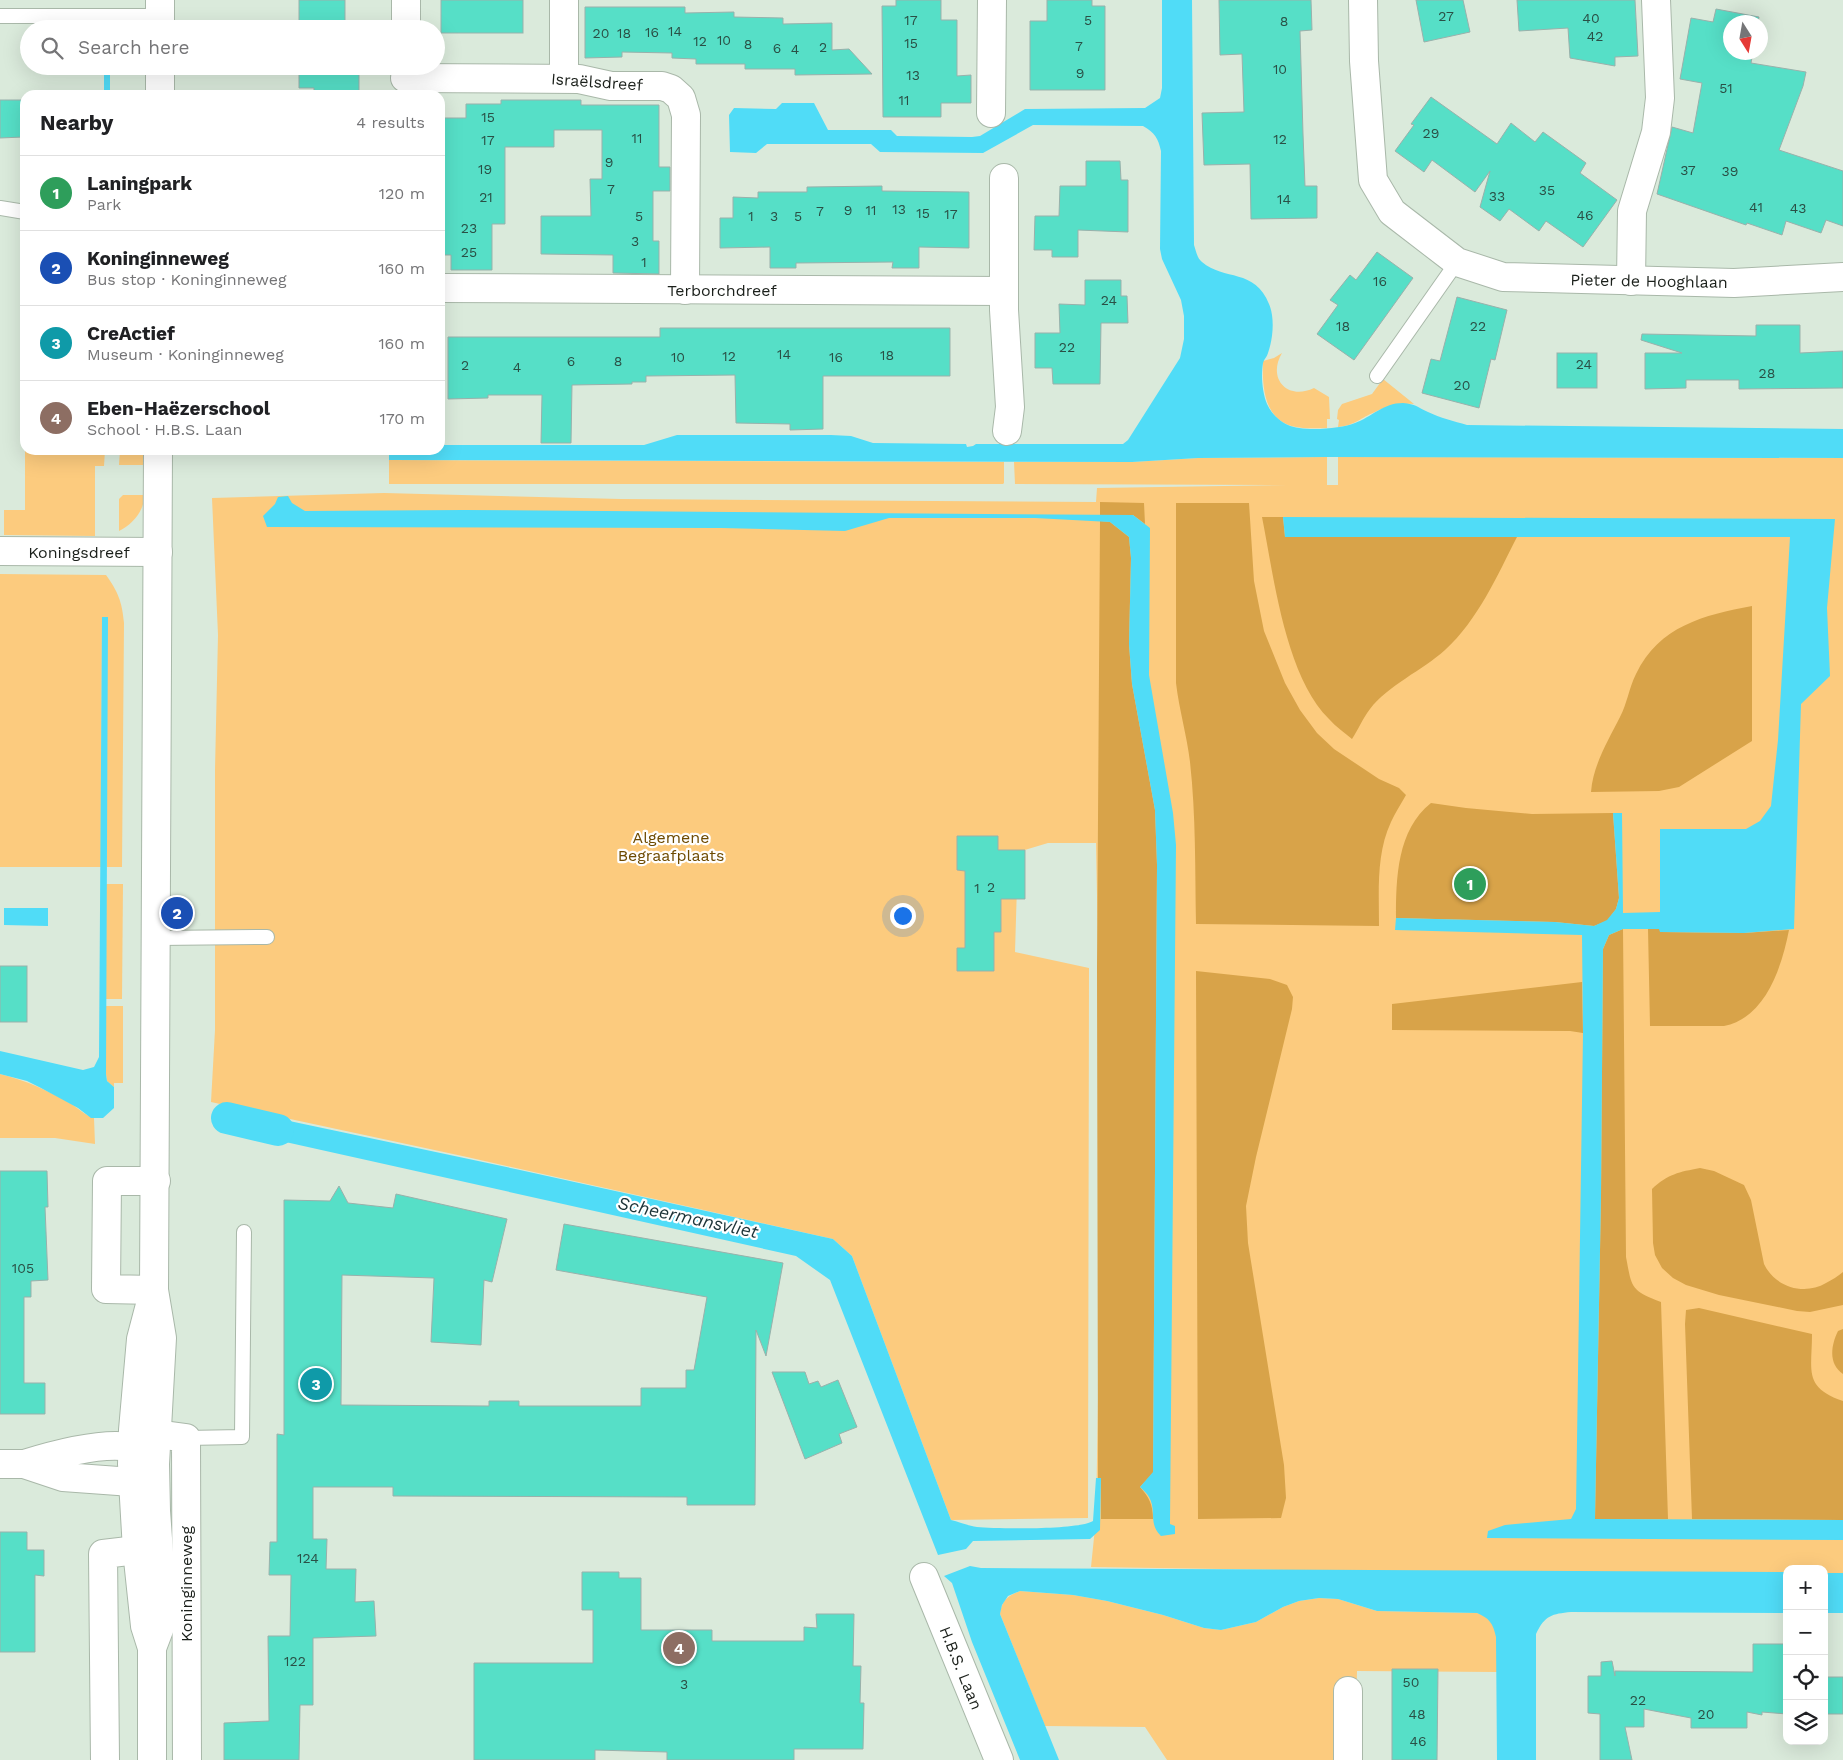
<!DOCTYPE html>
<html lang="en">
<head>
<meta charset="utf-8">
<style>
  :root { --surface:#fff; --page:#f6f6f6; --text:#202124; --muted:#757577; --line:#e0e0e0; --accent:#0f766e }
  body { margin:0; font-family:"Work Sans",sans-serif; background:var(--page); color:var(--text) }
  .controls { position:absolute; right:15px; bottom:15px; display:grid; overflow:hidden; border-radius:10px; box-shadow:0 5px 20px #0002 }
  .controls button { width:45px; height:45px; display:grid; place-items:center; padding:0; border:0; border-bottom:1px solid var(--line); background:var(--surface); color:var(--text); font:25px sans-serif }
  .compass { position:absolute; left:1723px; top:15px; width:45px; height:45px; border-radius:50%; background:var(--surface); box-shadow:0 5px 20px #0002; rotate:169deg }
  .you { position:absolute; left:902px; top:915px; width:18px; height:18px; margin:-12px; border:4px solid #fff; border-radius:50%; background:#1a73e8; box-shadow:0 0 0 8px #1a73e833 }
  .badge { display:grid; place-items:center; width:32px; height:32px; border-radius:50%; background:var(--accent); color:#fff; font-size:16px; font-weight:700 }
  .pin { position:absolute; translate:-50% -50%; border:2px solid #fff; box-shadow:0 1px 5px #0006 }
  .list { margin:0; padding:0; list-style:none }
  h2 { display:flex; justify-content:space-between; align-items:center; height:65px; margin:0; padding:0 20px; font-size:21px }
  h2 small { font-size:16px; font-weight:400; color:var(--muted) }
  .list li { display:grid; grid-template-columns:32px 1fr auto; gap:15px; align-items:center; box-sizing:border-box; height:75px; padding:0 20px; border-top:1px solid var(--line) }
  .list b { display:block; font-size:19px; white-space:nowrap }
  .list p { margin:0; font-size:16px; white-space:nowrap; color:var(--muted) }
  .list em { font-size:16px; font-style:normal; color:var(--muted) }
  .icon { flex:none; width:28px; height:28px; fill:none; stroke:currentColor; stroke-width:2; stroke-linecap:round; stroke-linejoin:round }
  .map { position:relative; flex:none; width:1843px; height:1760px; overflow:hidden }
  .search { position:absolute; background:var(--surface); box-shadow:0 5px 20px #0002; left:20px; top:20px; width:425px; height:55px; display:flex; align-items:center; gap:12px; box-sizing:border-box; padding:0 18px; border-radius:28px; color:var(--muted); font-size:19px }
  .panel { position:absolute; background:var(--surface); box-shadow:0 5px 20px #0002; left:20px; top:90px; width:425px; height:365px; border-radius:15px }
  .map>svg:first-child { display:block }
</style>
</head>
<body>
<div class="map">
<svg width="1843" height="1760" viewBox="0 0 1843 1760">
  <rect width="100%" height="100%" fill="#daeadb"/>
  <!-- green -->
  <g fill="#fccb7e">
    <path d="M1282 353C1267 378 1287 401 1314 388L1329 397 1330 419H1327V428C1317 428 1305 429 1296 427 1264 421 1262 387 1263 361L1274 358Z"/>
    <path d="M1383 379 1414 404C1401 403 1387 406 1375 412 1360 418 1356 425 1338 427L1339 420 1337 419 1338 410 1342 404 1372 394Z"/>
    <path d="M25 450H105L104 466H95V536L4 535V510H25Z"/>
    <path d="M120 450H144V465H119Z"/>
    <path d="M1327 457V485H1338V457L1843 458V1574H1824V1569H1787V1574L1618 1575 1091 1567 1096 1518 1102 1160 1096 843H1048L1018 852 1015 952 1089 968 1088 1518 951 1520 852 1256 833 1239 467 1157 211 1102 215 1030V770L218 635 212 498 384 493 621 499 1096 502 1097 488 1287 485 1015 484 1014 462H1132L1198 458Z"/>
    <path d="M389 460 1004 462V483L1003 484H389Z"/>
    <path d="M123 495H144C145 510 133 524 119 531V499Z"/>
    <path d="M0 574 106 575C118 592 122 601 124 623L122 867H107V617H102L101 867H0Z"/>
    <path d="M106 884H123L122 999H106Z"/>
    <path d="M106 1006H123V1083H114V1087L107 1081 106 1074Z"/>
    <path d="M0 1074C28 1081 46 1090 70 1103 78 1108 86 1116 94 1118L95 1144 55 1138H0Z"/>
    <path d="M1020 1591 1073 1595 1107 1601 1163 1615 1204 1628 1221 1630 1256 1622 1283 1607 1299 1601 1319 1598 1338 1599 1377 1611 1477 1613C1480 1614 1485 1615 1488 1617 1500 1627 1497 1658 1497 1672L1357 1671 1355 1760H1167L1145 1727 1045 1726 1000 1614C1002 1600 1008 1596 1020 1591Z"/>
  </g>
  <!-- forest -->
  <g fill="#d8a349">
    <path d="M1100 502 1144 503 1145 524 1133 515H1100Z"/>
    <path d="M1176 503H1249L1254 581 1264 631 1285 683 1300 710 1317 733 1334 749 1379 779 1399 788 1406 795C1401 804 1395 813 1391 822 1376 854 1379 891 1379 926L1196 924C1195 870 1196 816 1190 762 1187 736 1179 709 1176 683Z"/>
    <path d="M1262 517H1283L1285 537H1517C1497 576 1478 620 1445 650 1423 670 1387 686 1370 709 1363 718 1358 730 1352 739 1345 733 1336 727 1329 719 1285 675 1274 577 1262 517Z"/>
    <path d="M1100 521 1110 522 1129 537 1131 558 1129 644 1132 684 1155 810 1157 865 1153 1473 1140 1487C1149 1497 1153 1505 1153 1519H1101V1478H1098L1097 966Z"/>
    <path d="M1752 606V741L1679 787 1659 791 1591 792C1593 765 1608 741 1620 717 1627 704 1629 688 1636 674 1659 626 1704 615 1752 606Z"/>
    <path d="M1431 803 1466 808 1532 814 1613 813 1619 898 1616 909 1607 921 1594 926 1555 922 1396 918C1396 878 1397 830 1431 803Z"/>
    <path d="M1623 929 1626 1257C1632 1288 1630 1290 1661 1302L1668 1519H1595L1601 1197 1603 949 1609 935Z"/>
    <path d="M1648 929H1660V932L1744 933 1789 930C1782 966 1766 1018 1724 1026H1650Z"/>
    <path d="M1196 971 1270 979 1287 985 1293 997 1292 1009 1256 1157 1246 1206 1248 1243 1284 1465 1286 1498 1281 1518 1198 1519Z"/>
    <path d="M1582 982 1583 1033 1570 1031 1392 1030V1004Z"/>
    <path d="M1700 1168 1714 1171 1744 1185 1751 1200 1764 1264C1775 1287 1804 1296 1826 1283 1832 1280 1838 1276 1843 1272V1305L1810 1312 1797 1311 1719 1295 1686 1285 1673 1278 1662 1268 1655 1255 1653 1243 1652 1189C1668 1174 1679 1172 1700 1168Z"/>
    <path d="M1699 1308 1812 1334C1812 1371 1803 1387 1843 1401V1520L1692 1519 1685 1324 1686 1310Z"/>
    <path d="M1843 1329V1374C1828 1364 1831 1345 1838 1331Z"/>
  </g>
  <!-- water -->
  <g fill="#50dcf7">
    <path d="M1162 0H1192L1194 245C1196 251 1197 258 1202 262 1224 281 1255 268 1269 304 1275 318 1273 339 1268 353 1267 357 1264 359 1263 363 1261 375 1262 392 1267 404 1271 413 1279 421 1288 425 1302 432 1341 429 1355 423 1372 417 1383 403 1403 403 1416 404 1417 407 1428 412 1440 418 1454 421 1467 425L1843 429V458L1327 457 1198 458 1132 462 389 460V450H440V445H644L677 435H831L851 436 873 443 966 444 967 447 973 446 976 444H1123L1128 440 1180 358 1184 339V316L1181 300 1162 259 1160 249 1161 151C1158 138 1155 133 1143 126L1033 125 983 153 880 152 871 144H767L756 153 730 152 729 115 734 108 776 109 782 103H814L828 130H891L897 136 972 137 980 136 1025 109 1145 108 1160 98 1162 88Z"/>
    <rect x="104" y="66" width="6" height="29"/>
    <path d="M288 496 292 503 305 511 464 510 1133 515 1150 528 1149 675 1173 813 1176 845 1170 1524 1175 1526V1534L1161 1536C1148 1524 1157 1511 1149 1497 1147 1493 1143 1490 1140 1487L1153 1472 1157 865 1155 810 1132 684 1129 644 1131 558 1129 537 1110 522 1035 518H889L845 531 721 528 267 527 263 516 275 504 278 497Z"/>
    <path d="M1283 517 1835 519 1827 608 1830 676 1801 704 1794 929 1744 933 1660 932 1659 929H1623L1609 935 1603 949 1601 1197 1595 1519 1843 1520V1540L1487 1538 1488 1531 1505 1525 1571 1519 1576 1509 1583 1033 1582 935 1395 930 1396 918 1555 922 1594 926 1607 920 1616 909 1619 898 1613 813H1622L1623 913 1660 912V829H1746L1760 821 1771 806 1778 740 1790 537H1285Z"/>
    <path d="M102 617H108L106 1074 107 1081 114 1087V1108L103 1118H91L78 1108 41 1088 27 1081 0 1074V1051L83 1070 94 1067 99 1057Z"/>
    <path d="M4 908H48V926L4 925Z"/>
    <path d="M238 1110 520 1170 833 1239 852 1256 951 1520C959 1522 969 1526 977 1527 997 1529 1079 1530 1093 1521L1096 1478H1101L1100 1530 1090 1539 973 1541 966 1549 938 1555 830 1280 796 1256 232 1130Z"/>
    <path d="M970 1566 981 1568 1787 1572V1613L1571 1612C1552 1614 1545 1615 1536 1634V1760H1497L1496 1637C1493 1623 1489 1618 1477 1613L1377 1611 1338 1599 1319 1598 1299 1601 1283 1607 1256 1622 1221 1630 1204 1628 1163 1615 1107 1601 1073 1595 1020 1591 1008 1596 1002 1605 1000 1614 1059 1760H1020L972 1642 952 1583 944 1576Z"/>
    <rect x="1824" y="1573" width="19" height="40"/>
  </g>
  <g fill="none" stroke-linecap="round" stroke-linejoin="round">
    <!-- canal -->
    <path stroke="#50dcf7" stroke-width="32" d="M227 1118 278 1130"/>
  </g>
  <!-- building -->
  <g fill="#56dfc7" stroke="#99b1ab">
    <rect x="299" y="0" width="46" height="29"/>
    <rect x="441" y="0" width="82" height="33"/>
    <path d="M896 0H941V20H957V76L971 75V103H941V117H883L882 6H896Z"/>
    <path d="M1047 0H1092V6H1105V90H1030V21H1047Z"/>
    <path d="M1219 0H1311L1312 30 1300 31 1303 134 1305 186H1317V218L1251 219 1250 164 1204 165 1202 113 1244 112 1242 54 1220 55Z"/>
    <path d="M1416 0H1463L1470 32 1424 42Z"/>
    <path d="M1517 0H1635L1638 56 1615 57V66L1570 58 1568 28 1519 31Z"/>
    <path d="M585 7H685V13L734 12V17L783 18V24L832 23V50L849 49 872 74 795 75V69H745V64H696V59L672 58V53L622 52V57L585 58Z"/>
    <path d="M1716 9 1759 17 1758 22H1730V52H1753L1751 63 1806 72 1803 86 1779 150 1843 171V226L1826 220 1821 233 1786 221 1782 235 1747 223 1746 225 1657 194 1672 127 1693 133 1702 83 1680 79 1691 18 1713 22Z"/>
    <path d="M299 66H359V95H314V88H299Z"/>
    <path d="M1431 97 1497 144 1511 123 1535 142 1543 132 1586 163 1580 173 1617 200 1583 247 1546 221 1539 231 1509 209 1500 221 1480 207 1490 171 1475 192 1432 160 1424 172 1395 151 1414 125 1411 124Z"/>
    <path d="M0 100H23V137L0 138Z"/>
    <path d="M501 100H581V105H659V167H670V191H653V241H659V274L613 273V255L541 254V216H591L590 179H602V130H554V147H505V224H492V270H451V255H440V118H466V104H501Z"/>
    <path d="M1086 161H1120L1121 180H1128V232L1078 230V257H1052V250H1034L1035 216H1059L1060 186H1086Z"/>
    <path d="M882 186V191L969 192V248L919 247V268H892L893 262 796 263V268H770V247L720 248V218H733V197L758 198V192H807V187Z"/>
    <path d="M1377 252 1413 278 1354 360 1317 334 1338 305 1330 300 1350 275 1356 280Z"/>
    <path d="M1085 280H1121V296H1127L1128 323H1101L1100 384H1053L1052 368H1035V333H1060L1059 304 1085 305Z"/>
    <path d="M1457 297 1507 310 1495 360 1491 359 1479 408 1422 393 1431 359 1440 361Z"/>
    <path d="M1756 325H1800V353L1843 351V388L1739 389V380H1686V388L1645 389V353H1682L1641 340 1642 334 1756 336Z"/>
    <path d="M660 328H950V376H823V429L790 430V424L736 423 735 375 646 376V382H632V384L572 385 571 443H541L542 395H488V398L448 399V337H660Z"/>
    <rect x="1557" y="353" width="40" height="35"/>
    <path d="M957 836H998V850H1025V899H1001V932H994V971H957V948H965V871L957 870Z"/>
    <rect x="0" y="966" width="27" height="56"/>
    <path d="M0 1171H47L48 1207H45L48 1280 31 1281V1297H24V1383H45V1414H0Z"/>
    <path d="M339 1186 348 1203 393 1208 396 1194 507 1219 492 1282 484 1280 481 1345 431 1342 434 1278 342 1275 341 1405 489 1406V1401H519V1406H641V1388H686V1370H694L707 1297 556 1270 564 1224 783 1263 766 1356 756 1330 755 1505H687V1497L393 1496V1487H313V1539H327L326 1569H356L355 1602 374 1601 376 1636 313 1638V1705H300L299 1760H224V1723L269 1721 268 1636H290L291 1575H269L270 1542H277V1434L284 1435V1200L330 1201Z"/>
    <path d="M772 1372H805L809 1384 818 1381 821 1387 838 1380 857 1427 839 1434 842 1443 805 1459Z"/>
    <path d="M0 1532H27V1550H44V1576L35 1575V1652H0Z"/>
    <path d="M582 1572H619V1578H641V1630H712V1641H804V1627L817 1628 816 1614H854L853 1666H861L860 1703H864L863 1749H794V1760H667V1752L595 1750V1760H474V1663H593V1610H582Z"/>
    <path d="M1753 1644H1787V1714L1762 1712V1715L1747 1712V1728H1691V1718L1644 1709V1727H1625L1632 1760H1600V1714L1588 1713V1676H1601V1662L1612 1661 1615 1676V1671L1753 1672Z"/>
    <path d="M1392 1669H1438L1437 1760H1392Z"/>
    <rect x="1824" y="1677" width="19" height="37"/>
  </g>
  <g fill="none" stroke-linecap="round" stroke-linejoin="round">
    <defs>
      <g id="service">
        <path d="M0 16H160"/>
        <path d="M0 208 25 212"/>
        <path d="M1377 376 1457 262"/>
        <path d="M157 938 267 937"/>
        <path d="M186 1438 242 1437 244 1232"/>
      </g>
      <g id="minor">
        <path d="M1363 0 1364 61 1373 180 1392 212 1457 262 1503 277 1734 283 1843 277"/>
        <path d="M406 29V0"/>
        <path d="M405 78 579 79 611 86H662L671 89 681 98 686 115 685 290"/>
        <path d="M564 78V0"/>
        <path d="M991 113 992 0"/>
        <path d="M1004 178V310L1010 407 1007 431"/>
        <path d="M1631 281 1632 211 1656 132 1660 98 1656 0"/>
        <path d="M440 288 1003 291"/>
        <path d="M0 551 158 552"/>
        <path d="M154 1290 106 1289 107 1181H156"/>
        <path d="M134 1431 186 1438 187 1760"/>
        <path d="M924 1577 999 1760"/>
        <path d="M1348 1691V1760"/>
        <path d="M105 1760 103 1554 137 1550"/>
      </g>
      <path id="tertiary" d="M0 1464H24L63 1477 132 1482 155 1464C148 1459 138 1448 130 1447 100 1442 53 1455 24 1464"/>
      <g id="secondary">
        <path d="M160 29V0"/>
        <path d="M160 95V66"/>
        <path d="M151 1301 141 1339 133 1430 132 1464 137 1550 145 1626 152 1648V1760"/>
        <path d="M152 1648 160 1627 163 1608 156 1511 155 1464 162 1338 154 1290 158 450"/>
      </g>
    </defs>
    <!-- service casing -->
    <use href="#service" stroke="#a9b8a9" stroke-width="16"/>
    <!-- minor casing -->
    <use href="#minor" stroke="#a9b8a9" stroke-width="30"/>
    <!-- tertiary casing -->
    <use href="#tertiary" stroke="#a9b8a9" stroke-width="30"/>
    <!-- secondary casing -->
    <use href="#secondary" stroke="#a9b8a9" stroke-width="30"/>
    <!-- service -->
    <use href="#service" stroke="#fff" stroke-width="14"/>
    <!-- minor -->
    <use href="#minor" stroke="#fff" stroke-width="28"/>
    <!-- tertiary -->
    <use href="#tertiary" stroke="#fff" stroke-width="28"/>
    <!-- secondary -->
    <use href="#secondary" stroke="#fff" stroke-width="28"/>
  </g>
  <g text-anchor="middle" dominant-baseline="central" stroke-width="4.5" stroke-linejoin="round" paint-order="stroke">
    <!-- number labels -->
    <g font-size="14" fill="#2a5046">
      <text x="1446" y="16">27</text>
      <text x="1591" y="18">40</text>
      <text x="911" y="20">17</text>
      <text x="1088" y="20">5</text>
      <text x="1284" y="21">8</text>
      <text x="675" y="31">14</text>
      <text x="652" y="32">16</text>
      <text x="601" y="33">20</text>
      <text x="624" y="33">18</text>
      <text x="1595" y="36">42</text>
      <text x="724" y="40">10</text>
      <text x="700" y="41">12</text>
      <text x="911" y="43">15</text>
      <text x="748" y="44">8</text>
      <text x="1079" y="46">7</text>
      <text x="823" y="47">2</text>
      <text x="777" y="48">6</text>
      <text x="795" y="49">4</text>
      <text x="1280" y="69">10</text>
      <text x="1080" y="73">9</text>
      <text x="913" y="75">13</text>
      <text x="1726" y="88">51</text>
      <text x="904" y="100">11</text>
      <text x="488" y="117">15</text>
      <text x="1431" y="133">29</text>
      <text x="637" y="138">11</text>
      <text x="1280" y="139">12</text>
      <text x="488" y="140">17</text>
      <text x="609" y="162">9</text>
      <text x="485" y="169">19</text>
      <text x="1688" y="170">37</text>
      <text x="1730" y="171">39</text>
      <text x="611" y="189">7</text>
      <text x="1547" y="190">35</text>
      <text x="1497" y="196">33</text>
      <text x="486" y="197">21</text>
      <text x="1284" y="199">14</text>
      <text x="1756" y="207">41</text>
      <text x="1798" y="208">43</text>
      <text x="899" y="209">13</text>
      <text x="848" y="210">9</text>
      <text x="871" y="210">11</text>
      <text x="820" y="211">7</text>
      <text x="923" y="213">15</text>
      <text x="951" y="214">17</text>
      <text x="1585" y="215">46</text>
      <text x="639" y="216">5</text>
      <text x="751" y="216">1</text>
      <text x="774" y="216">3</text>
      <text x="798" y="216">5</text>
      <text x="469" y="228">23</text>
      <text x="635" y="241">3</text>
      <text x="469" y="252">25</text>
      <text x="644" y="262">1</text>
      <text x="1380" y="281">16</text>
      <text x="1109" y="300">24</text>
      <text x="1343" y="326">18</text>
      <text x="1478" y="326">22</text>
      <text x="1067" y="347">22</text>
      <text x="784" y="354">14</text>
      <text x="887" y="355">18</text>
      <text x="729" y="356">12</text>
      <text x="678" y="357">10</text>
      <text x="836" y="357">16</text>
      <text x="571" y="361">6</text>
      <text x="618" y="361">8</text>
      <text x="1584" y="364">24</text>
      <text x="465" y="365">2</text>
      <text x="517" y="367">4</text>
      <text x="1767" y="373">28</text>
      <text x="1462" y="385">20</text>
      <text x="991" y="887">2</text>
      <text x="977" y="888">1</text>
      <text x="23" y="1268">105</text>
      <text x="308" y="1558">124</text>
      <text x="295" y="1661">122</text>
      <text x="1411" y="1682">50</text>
      <text x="684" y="1684">3</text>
      <text x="1638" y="1700">22</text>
      <text x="1417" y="1714">48</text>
      <text x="1706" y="1714">20</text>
      <text x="1418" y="1741">46</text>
    </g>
    <!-- street labels -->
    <g font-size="16" fill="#1b201b" stroke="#fff">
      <text transform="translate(597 82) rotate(4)">Israëlsdreef</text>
      <text transform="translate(1649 281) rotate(1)">Pieter de Hooghlaan</text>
      <text x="722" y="290">Terborchdreef</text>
      <text x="79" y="552">Koningsdreef</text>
      <text transform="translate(186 1584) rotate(-90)">Koninginneweg</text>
      <text transform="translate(961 1668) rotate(68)">H.B.S. Laan</text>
    </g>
    <!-- park labels -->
    <g font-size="16" fill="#6d4a00" stroke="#fff">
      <text x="671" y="837">Algemene<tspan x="671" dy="18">Begraafplaats</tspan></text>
    </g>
    <!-- water labels -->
    <g font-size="18" font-style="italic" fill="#1d3439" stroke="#fff">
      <text transform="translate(688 1217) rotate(12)">Scheermansvliet</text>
    </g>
  </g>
</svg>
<div class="controls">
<button>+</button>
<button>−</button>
<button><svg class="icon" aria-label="locate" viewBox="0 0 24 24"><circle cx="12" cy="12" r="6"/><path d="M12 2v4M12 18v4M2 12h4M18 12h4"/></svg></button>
<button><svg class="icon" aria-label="layers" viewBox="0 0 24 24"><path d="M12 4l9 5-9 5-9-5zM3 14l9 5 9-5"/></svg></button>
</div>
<svg class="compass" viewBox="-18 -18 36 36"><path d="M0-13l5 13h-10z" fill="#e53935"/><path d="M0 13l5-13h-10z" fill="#757577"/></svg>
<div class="you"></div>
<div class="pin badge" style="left:1470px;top:884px;background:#2e9e5b">1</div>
<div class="pin badge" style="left:177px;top:913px;background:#1a4fb4">2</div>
<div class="pin badge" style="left:316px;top:1384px;background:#0f9aa8">3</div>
<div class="pin badge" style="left:679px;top:1648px;background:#8d6e63">4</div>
<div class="search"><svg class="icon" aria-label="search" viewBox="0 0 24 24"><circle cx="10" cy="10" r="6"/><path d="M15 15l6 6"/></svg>Search here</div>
<section class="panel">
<h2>Nearby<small>4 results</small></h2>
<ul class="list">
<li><span class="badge" style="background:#2e9e5b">1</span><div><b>Laningpark</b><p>Park</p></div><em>120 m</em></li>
<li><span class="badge" style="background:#1a4fb4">2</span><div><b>Koninginneweg</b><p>Bus stop · Koninginneweg</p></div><em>160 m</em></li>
<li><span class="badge" style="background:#0f9aa8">3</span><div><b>CreActief</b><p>Museum · Koninginneweg</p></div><em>160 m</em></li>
<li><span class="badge" style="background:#8d6e63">4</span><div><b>Eben-Haëzerschool</b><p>School · H.B.S. Laan</p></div><em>170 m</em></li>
</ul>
</section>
</div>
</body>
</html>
